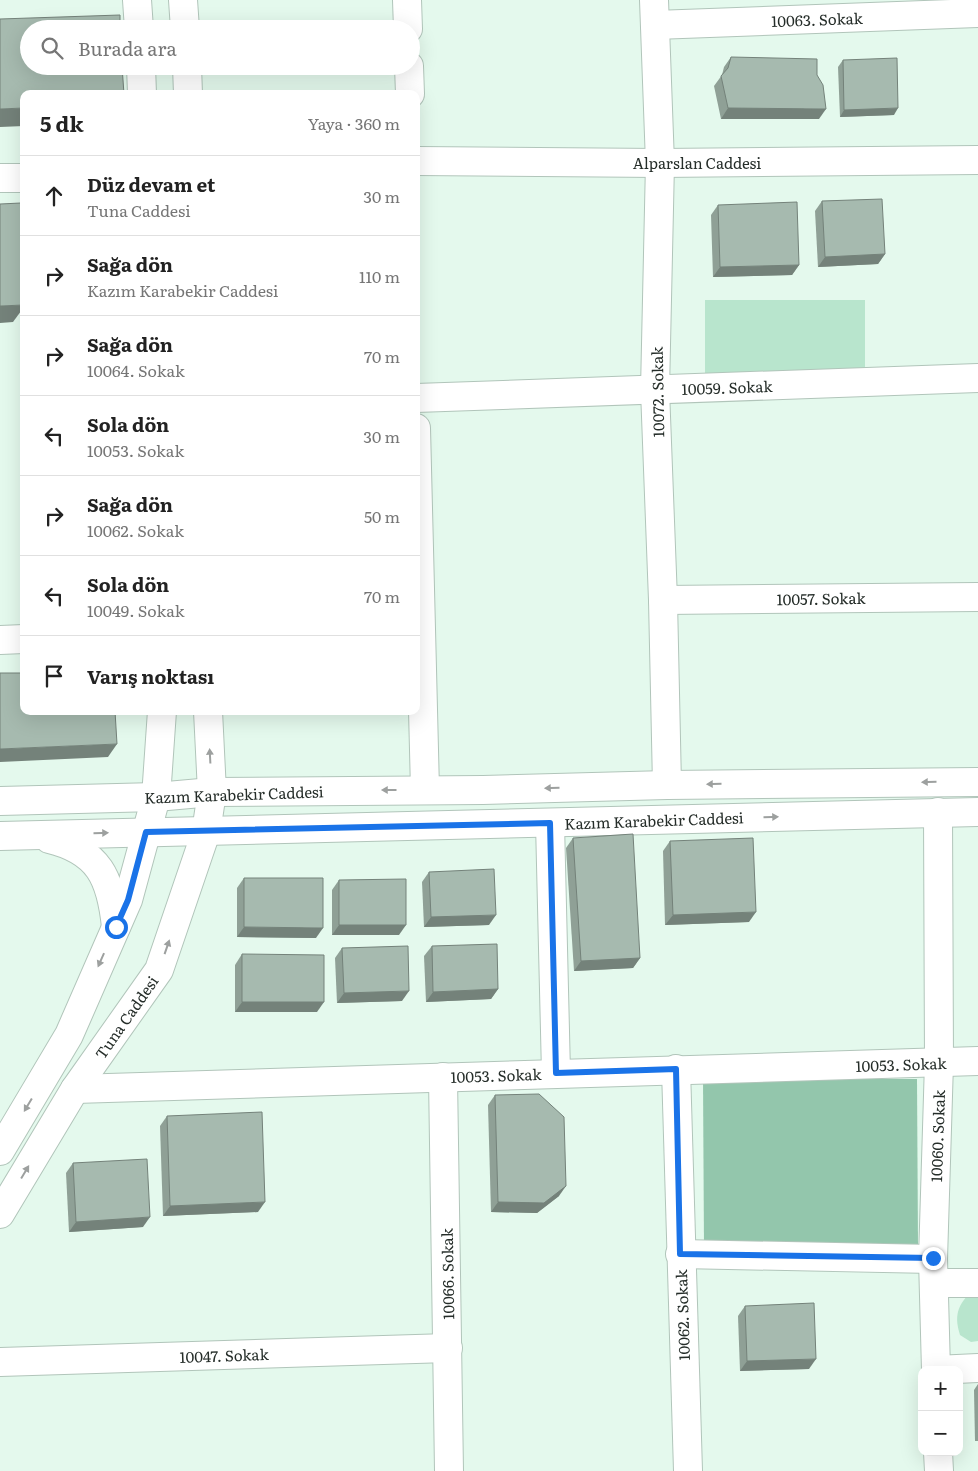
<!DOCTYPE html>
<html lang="tr">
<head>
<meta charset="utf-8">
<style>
  :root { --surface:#fff; --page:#f6f6f6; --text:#222; --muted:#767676; --line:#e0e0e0 }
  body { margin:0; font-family:Literata,serif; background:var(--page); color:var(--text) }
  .controls { position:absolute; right:15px; bottom:15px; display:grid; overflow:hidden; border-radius:10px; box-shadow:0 5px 20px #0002 }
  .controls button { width:45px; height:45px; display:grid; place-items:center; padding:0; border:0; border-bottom:1px solid var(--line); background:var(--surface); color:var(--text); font:25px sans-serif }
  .stop { position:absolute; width:15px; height:15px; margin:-11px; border:4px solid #1a73e8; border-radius:50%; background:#fff }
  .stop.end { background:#1a73e8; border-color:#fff; box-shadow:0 1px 5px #0008 }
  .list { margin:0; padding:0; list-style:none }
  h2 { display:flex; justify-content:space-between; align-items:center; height:65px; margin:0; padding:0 20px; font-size:21px }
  h2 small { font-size:16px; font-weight:400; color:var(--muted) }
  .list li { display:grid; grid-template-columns:32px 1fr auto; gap:15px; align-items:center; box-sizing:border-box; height:80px; padding:0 20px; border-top:1px solid var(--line) }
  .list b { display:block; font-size:19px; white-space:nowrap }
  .list p { margin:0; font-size:16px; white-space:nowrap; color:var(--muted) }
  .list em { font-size:16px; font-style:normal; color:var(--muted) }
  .icon { flex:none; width:28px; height:28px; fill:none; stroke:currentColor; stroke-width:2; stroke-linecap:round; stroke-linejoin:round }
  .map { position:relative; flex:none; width:978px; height:1471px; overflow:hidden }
  .search { position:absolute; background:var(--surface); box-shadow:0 5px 20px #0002; left:20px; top:20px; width:400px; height:55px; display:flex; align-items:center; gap:12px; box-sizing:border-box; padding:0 18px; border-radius:28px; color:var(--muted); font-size:19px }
  .panel { position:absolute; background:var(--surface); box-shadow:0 5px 20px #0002; left:20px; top:90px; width:400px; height:625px; border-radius:10px }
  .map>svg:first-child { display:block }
</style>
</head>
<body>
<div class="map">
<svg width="978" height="1471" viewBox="0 0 978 1471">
  <rect width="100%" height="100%" fill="#e4f9ed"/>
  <!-- green -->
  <g fill="#b8e5cd">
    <rect x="705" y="300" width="160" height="74"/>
    <path d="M967 1296H978V1341L971 1342 960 1335C955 1319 956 1309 967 1296Z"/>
  </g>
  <!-- forest -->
  <path fill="#93c6ac" d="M703 1079H917L918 1247 704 1248Z"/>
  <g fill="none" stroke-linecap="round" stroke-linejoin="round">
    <defs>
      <g id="minor">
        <path d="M137 0 139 29"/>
        <path d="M183 0 185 29"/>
        <path d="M407 0 408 29"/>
        <path d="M654 0 660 163 655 390 663 600 667 785"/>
        <path d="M655 25 978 13"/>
        <path d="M141 66 142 94"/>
        <path d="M187 66 188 94"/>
        <path d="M409 66 410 94"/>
        <path d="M416 161 660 163 978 160"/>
        <path d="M0 178H24"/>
        <path d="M416 398 978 378"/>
        <path d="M416 428 425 790"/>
        <path d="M663 600 978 597"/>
        <path d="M0 640 24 639"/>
        <path d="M0 801 156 797 212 792 483 790 667 785 978 782"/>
        <path d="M550 823 556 1073"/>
        <path d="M0 836 978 812"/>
        <path d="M49 839C99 851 111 878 116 927"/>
        <path d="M676 1069 688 1471"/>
        <path d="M443 1077 449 1471"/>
        <path d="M75 1089 978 1061"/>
        <path d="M0 1151 69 1035 128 900 156 797 162 711"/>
        <path d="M0 1214 75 1089 159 970 206 832 212 792 208 711"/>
        <path d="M680 1254 933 1259"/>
        <path d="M934 1283H978"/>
        <path d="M0 1362 448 1348"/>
        <path d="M936 1370 933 1259 939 1063 938 812"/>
        <path d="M936 1370 978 1368"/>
        <path d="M938 1452 939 1471"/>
      </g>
    </defs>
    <!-- minor casing -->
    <use href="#minor" stroke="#b1c5ba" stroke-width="30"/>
    <!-- minor -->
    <use href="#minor" stroke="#fff" stroke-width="28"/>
  </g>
  <!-- wall -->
  <g fill="#8fa096">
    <path d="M731 57 819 119H721L714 86 722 75 724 67Z"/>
    <path d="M843 60 894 115 840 117 838 67Z"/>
    <path d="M822 201 885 254 878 264 818 267 815 211Z"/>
    <path d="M718 205 799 265 792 275 713 277 711 215Z"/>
    <path d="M573 838 640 958 633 968 574 971 566 848Z"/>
    <path d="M670 841 749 922 665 925 663 851Z"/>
    <path d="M429 872 489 925 424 927 422 882Z"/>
    <path d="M244 878 316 938 237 937V888Z"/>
    <path d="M339 880 399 935H332V890Z"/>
    <path d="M432 946 498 989 491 999 426 1002 424 956Z"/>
    <path d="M342 948 402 1001 337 1003 335 958Z"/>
    <path d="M242 954 317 1012H235V965Z"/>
    <path d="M495 1095 559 1196 537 1213 491 1212 488 1105Z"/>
    <path d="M167 1116 258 1212 163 1216 160 1126Z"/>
    <path d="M73 1163 143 1227 69 1232 66 1173Z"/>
    <path d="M745 1306 809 1369 740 1371 738 1316Z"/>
    <path d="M978 1384V1441H975L974 1390Z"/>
  </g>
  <!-- shaded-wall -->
  <g fill="#74827a">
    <path d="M24 108V126L0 127V109Z"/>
    <path d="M728 108 826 109 819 119H721Z"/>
    <path d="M898 108 894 115 840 117 844 110Z"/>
    <path d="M885 254 878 264 818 267 825 257Z"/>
    <path d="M799 265 792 275 713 277 720 267Z"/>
    <path d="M24 305V307L13 322 0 323V306Z"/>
    <path d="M117 744 108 757 0 762V749Z"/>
    <path d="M756 912 749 922 665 925 673 915Z"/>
    <path d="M496 915 489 925 424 927 431 917Z"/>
    <path d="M339 925H406L399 935H332Z"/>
    <path d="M244 927 323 928 316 938 237 937Z"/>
    <path d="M640 958 633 968 574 971 581 961Z"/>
    <path d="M498 989 491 999 426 1002 433 992Z"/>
    <path d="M409 991 402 1001 337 1003 344 993Z"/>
    <path d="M242 1002H324L317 1012H235Z"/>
    <path d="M566 1186 559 1196 537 1213 491 1212 498 1202Z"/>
    <path d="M265 1202 258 1212 163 1216 170 1206Z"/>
    <path d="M150 1217 143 1227 69 1232 76 1222Z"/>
    <path d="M816 1359 809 1369 740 1371 747 1361Z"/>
  </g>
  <!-- building -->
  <g fill="#a6baaf" stroke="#74827a">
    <path d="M120 15V29H29V66H122L124 94H24V108L0 109V19Z"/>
    <path d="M731 57 817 59V75L823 85 826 109 728 108 721 76 728 68Z"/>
    <path d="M897 58 898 108 844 110 843 60Z"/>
    <path d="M882 199 885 254 825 257 822 201Z"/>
    <path d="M797 202 799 265 720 267 718 205Z"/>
    <path d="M21 203 24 258V305L0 306V204Z"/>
    <path d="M0 673H24V711H115L117 744 0 749Z"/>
    <path d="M633 834 640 958 581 961 573 838Z"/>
    <path d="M753 838 756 912 673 915 670 841Z"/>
    <path d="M494 869 496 915 431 917 429 872Z"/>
    <path d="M244 878H323V928L244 927Z"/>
    <path d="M406 879V925H339V880Z"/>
    <path d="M497 944 498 989 433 992 432 946Z"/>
    <path d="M408 946 409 991 344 993 342 948Z"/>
    <path d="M242 954 324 955V1002H242Z"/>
    <path d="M539 1094 564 1117 566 1186 544 1203 498 1202 495 1095Z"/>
    <path d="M262 1112 265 1202 170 1206 167 1116Z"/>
    <path d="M147 1159 150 1217 76 1222 73 1163Z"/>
    <path d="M814 1303 816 1359 747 1361 745 1306Z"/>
  </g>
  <!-- one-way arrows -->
  <defs><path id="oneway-solid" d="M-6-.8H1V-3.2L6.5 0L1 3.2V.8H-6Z" transform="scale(1.25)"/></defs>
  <g fill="#9da09f">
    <use href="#oneway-solid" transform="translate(210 756) rotate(-93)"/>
    <use href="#oneway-solid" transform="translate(929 782) rotate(179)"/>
    <use href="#oneway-solid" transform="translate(714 784) rotate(179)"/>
    <use href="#oneway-solid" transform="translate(552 788) rotate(178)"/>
    <use href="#oneway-solid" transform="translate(389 790) rotate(180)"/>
    <use href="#oneway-solid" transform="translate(771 817) rotate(-2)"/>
    <use href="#oneway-solid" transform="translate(101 833) rotate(-1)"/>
    <use href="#oneway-solid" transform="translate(167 947) rotate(-71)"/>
    <use href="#oneway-solid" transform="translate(101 960) rotate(114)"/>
    <use href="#oneway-solid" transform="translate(28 1105) rotate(121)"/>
    <use href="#oneway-solid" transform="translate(25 1172) rotate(-59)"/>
  </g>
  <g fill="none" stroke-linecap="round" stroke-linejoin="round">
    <!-- route -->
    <path stroke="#1a73e8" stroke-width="6" d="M116 927 128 900 146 832 550 823 556 1073 676 1069 680 1254 933 1258"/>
  </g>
  <g text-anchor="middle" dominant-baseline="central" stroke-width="5" stroke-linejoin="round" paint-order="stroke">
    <!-- street labels -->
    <g font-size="15" fill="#252d29" stroke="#fff">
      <text transform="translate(817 19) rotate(-2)">10063. Sokak</text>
      <text x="697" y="162">Alparslan Caddesi</text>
      <text transform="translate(727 387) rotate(-2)">10059. Sokak</text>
      <text transform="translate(657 392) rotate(-91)">10072. Sokak</text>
      <text transform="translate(821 598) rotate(-1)">10057. Sokak</text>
      <text transform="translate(234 794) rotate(-2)">Kazım Karabekir Caddesi</text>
      <text transform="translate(654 820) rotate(-2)">Kazım Karabekir Caddesi</text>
      <text transform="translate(126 1017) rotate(-55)">Tuna Caddesi</text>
      <text transform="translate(901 1064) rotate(-2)">10053. Sokak</text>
      <text transform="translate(496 1075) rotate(-2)">10053. Sokak</text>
      <text transform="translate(937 1136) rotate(-88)">10060. Sokak</text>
      <text transform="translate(447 1274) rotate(-91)">10066. Sokak</text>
      <text transform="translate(682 1315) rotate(-92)">10062. Sokak</text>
      <text transform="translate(224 1355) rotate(-2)">10047. Sokak</text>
    </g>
  </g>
</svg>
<div class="controls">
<button>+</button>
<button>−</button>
</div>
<div class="stop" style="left:116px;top:927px"></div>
<div class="stop end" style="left:933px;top:1258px"></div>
<div class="search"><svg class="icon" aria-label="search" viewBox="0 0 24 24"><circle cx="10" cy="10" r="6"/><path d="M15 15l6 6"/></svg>Burada ara</div>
<section class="panel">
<h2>5 dk<small>Yaya · 360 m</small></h2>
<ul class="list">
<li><svg class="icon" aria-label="ahead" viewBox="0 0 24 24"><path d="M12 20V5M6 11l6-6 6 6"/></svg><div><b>Düz devam et</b><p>Tuna Caddesi</p></div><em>30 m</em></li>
<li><svg class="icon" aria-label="right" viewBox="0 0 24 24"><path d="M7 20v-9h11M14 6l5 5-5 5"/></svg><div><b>Sağa dön</b><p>Kazım Karabekir Caddesi</p></div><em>110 m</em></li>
<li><svg class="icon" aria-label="right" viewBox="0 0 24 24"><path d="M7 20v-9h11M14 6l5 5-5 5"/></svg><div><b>Sağa dön</b><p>10064. Sokak</p></div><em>70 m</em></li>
<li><svg class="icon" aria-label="left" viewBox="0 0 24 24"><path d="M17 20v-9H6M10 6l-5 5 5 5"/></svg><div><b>Sola dön</b><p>10053. Sokak</p></div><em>30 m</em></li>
<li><svg class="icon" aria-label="right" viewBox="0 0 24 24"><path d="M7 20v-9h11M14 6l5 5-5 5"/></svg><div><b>Sağa dön</b><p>10062. Sokak</p></div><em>50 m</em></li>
<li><svg class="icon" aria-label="left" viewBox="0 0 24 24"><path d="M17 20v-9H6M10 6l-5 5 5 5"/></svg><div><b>Sola dön</b><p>10049. Sokak</p></div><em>70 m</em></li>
<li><svg class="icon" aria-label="arrive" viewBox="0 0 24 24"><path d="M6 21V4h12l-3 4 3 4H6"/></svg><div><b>Varış noktası</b></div></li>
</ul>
</section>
</div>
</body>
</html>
